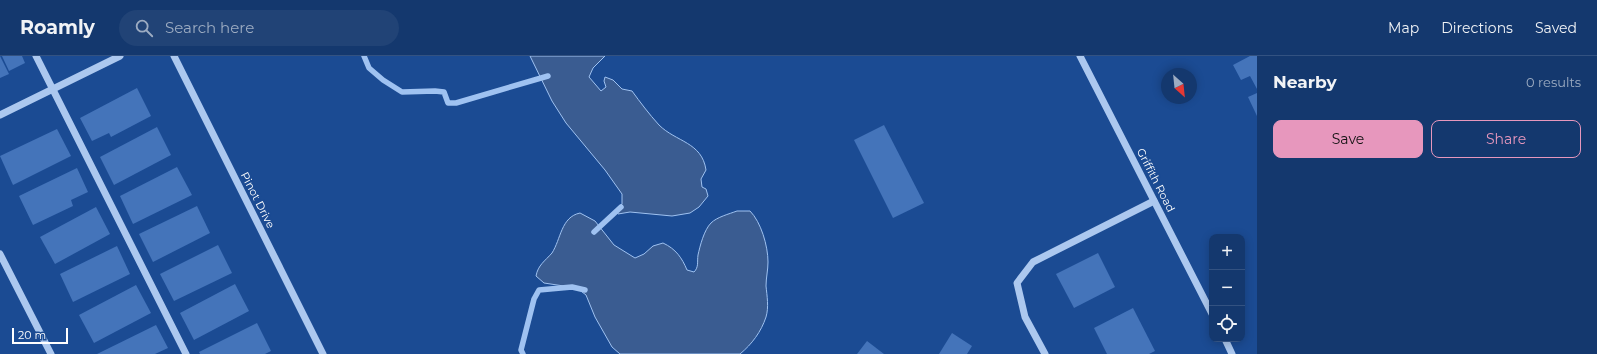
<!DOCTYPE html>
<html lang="en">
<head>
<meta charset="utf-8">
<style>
  :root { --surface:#14386e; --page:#214376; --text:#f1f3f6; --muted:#9dacc2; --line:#335281; --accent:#e797bd }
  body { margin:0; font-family:Montserrat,sans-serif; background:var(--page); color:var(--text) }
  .controls { position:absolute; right:12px; bottom:12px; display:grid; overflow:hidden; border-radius:8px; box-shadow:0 2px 10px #0003 }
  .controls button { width:36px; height:36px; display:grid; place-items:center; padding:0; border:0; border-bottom:1px solid var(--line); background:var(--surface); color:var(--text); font:20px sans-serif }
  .compass { position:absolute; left:1161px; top:12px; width:36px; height:36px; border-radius:50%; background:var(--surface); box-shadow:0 2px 10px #0003; rotate:153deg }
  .scale { position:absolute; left:12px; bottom:10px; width:56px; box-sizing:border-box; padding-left:4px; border:2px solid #fff; border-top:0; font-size:11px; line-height:14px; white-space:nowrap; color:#fff; -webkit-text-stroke:3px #1b4b93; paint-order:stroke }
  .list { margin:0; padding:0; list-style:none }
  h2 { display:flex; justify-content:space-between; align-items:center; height:52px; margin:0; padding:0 16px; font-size:17px }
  h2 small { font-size:13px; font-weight:400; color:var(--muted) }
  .actions { display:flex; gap:8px; padding:12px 16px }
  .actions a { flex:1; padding:9px 0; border:1px solid var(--accent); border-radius:8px; text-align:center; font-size:14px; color:var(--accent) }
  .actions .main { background:var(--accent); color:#111 }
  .icon { flex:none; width:22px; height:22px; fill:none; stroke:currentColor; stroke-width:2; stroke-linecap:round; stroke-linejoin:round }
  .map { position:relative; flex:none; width:1257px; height:298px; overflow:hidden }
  header { display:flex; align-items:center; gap:24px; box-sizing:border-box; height:56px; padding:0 20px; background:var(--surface); border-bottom:1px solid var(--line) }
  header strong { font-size:19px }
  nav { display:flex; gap:22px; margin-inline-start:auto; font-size:14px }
  .search { width:280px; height:36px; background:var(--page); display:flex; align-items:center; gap:10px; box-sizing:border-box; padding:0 14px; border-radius:22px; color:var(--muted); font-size:15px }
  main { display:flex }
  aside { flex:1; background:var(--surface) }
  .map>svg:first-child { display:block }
</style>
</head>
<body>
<header>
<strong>Roamly</strong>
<div class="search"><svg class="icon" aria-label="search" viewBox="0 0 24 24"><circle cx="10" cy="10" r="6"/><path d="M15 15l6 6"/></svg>Search here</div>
<nav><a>Map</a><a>Directions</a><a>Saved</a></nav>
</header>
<main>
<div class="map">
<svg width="1257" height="298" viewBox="0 0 1257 298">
  <rect width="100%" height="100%" fill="#1b4b93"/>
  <!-- water -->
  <g fill="#3a5c91" stroke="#9fc2f1">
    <path d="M530 0H605L593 12 589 21 601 35 606 31 604 25 605 21 613 24 622 33 632 35C640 46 649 58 659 69 676 86 702 86 706 114L701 123 702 131 706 133 708 140 699 151 690 157 672 160 630 156 618 158 616 154 622 148V138L605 114 566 67 552 45Z"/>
    <path d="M737 155H750C761 166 768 190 768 206 768 214 766 222 766 230 767 240 769 251 766 261 761 276 752 288 740 298H620L612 291 595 261 586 239 577 232 544 227 536 220C538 209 545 205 552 197 561 183 561 161 580 157L595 165 614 189 635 202 644 198 653 190 663 187C676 193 682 202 687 214L694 216C699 211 697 206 698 199 700 190 704 174 711 167 717 161 729 158 737 155Z"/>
  </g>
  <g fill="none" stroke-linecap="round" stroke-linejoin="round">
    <!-- stream -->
    <g stroke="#9fc2f1" stroke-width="5.5">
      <path d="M364 0 369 12 383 24 402 36 435 35 444 36 448 47H456L548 20"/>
      <path d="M594 176 621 151"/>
      <path d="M523 298 521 294 534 243 539 234 572 231 585 234"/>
    </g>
  </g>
  <!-- building -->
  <g fill="#4474ba">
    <path d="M0 0 9 18 0 22Z"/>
    <path d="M2 0H22L25 7 9 15Z"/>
    <path d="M1250 0H1257V33L1250 20 1241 24 1233 9Z"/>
    <path d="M137 32 151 60 111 81 109 77 92 85 80 62Z"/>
    <path d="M1257 37V60L1248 41Z"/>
    <path d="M884 69 924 147 893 162 854 84Z"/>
    <path d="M157 71 171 99 114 129 100 101Z"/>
    <path d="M57 73 71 100 13 129 0 100Z"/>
    <path d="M177 111 192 139 133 168 120 140Z"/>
    <path d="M77 112 88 136 71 144 73 150 33 169 19 140Z"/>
    <path d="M197 150 210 177 153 206 139 178Z"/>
    <path d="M96 151 110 178 55 208 40 181Z"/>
    <path d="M218 189 232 217 174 245 160 218Z"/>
    <path d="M117 190 130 218 73 246 60 218Z"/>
    <path d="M1098 197 1115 231 1074 252 1056 218Z"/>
    <path d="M235 228 249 255 194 284 180 257Z"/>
    <path d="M136 229 151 257 94 287 79 259Z"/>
    <path d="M1133 252 1155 295 1149 298H1107L1094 272Z"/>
    <path d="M257 267 271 295 265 298H200L199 296Z"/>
    <path d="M156 269 168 292 155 298H97Z"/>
    <path d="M952 277 972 290 967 298H939Z"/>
    <path d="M867 285 884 298H857Z"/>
  </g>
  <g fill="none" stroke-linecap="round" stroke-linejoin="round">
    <!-- minor -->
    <g stroke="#acc8ef" stroke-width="7">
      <path d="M36 0 186 298"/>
      <path d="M174 0 323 298"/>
      <path d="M1080 0 1212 258"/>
      <path d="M0 59 120 0"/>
      <path d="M0 198 51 298"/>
      <path d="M1225 283 1232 298"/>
      <path d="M1045 298 1025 261 1017 227 1033 206 1154 145"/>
    </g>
  </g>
  <g text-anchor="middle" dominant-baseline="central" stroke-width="4" stroke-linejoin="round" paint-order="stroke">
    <!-- street labels -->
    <g font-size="11" fill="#fff" stroke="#1b4b93">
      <text transform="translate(1156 124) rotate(63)">Griffith Road</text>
      <text transform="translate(258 144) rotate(63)">Pinot Drive</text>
    </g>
  </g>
</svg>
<div class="controls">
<button>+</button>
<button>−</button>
<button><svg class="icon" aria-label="locate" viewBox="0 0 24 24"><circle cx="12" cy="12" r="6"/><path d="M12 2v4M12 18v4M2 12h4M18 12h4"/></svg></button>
</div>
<svg class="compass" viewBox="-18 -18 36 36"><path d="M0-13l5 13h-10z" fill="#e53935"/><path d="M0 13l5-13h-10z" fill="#9dacc2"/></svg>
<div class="scale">20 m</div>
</div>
<aside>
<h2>Nearby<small>0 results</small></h2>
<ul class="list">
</ul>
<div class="actions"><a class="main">Save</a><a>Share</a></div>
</aside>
</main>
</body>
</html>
